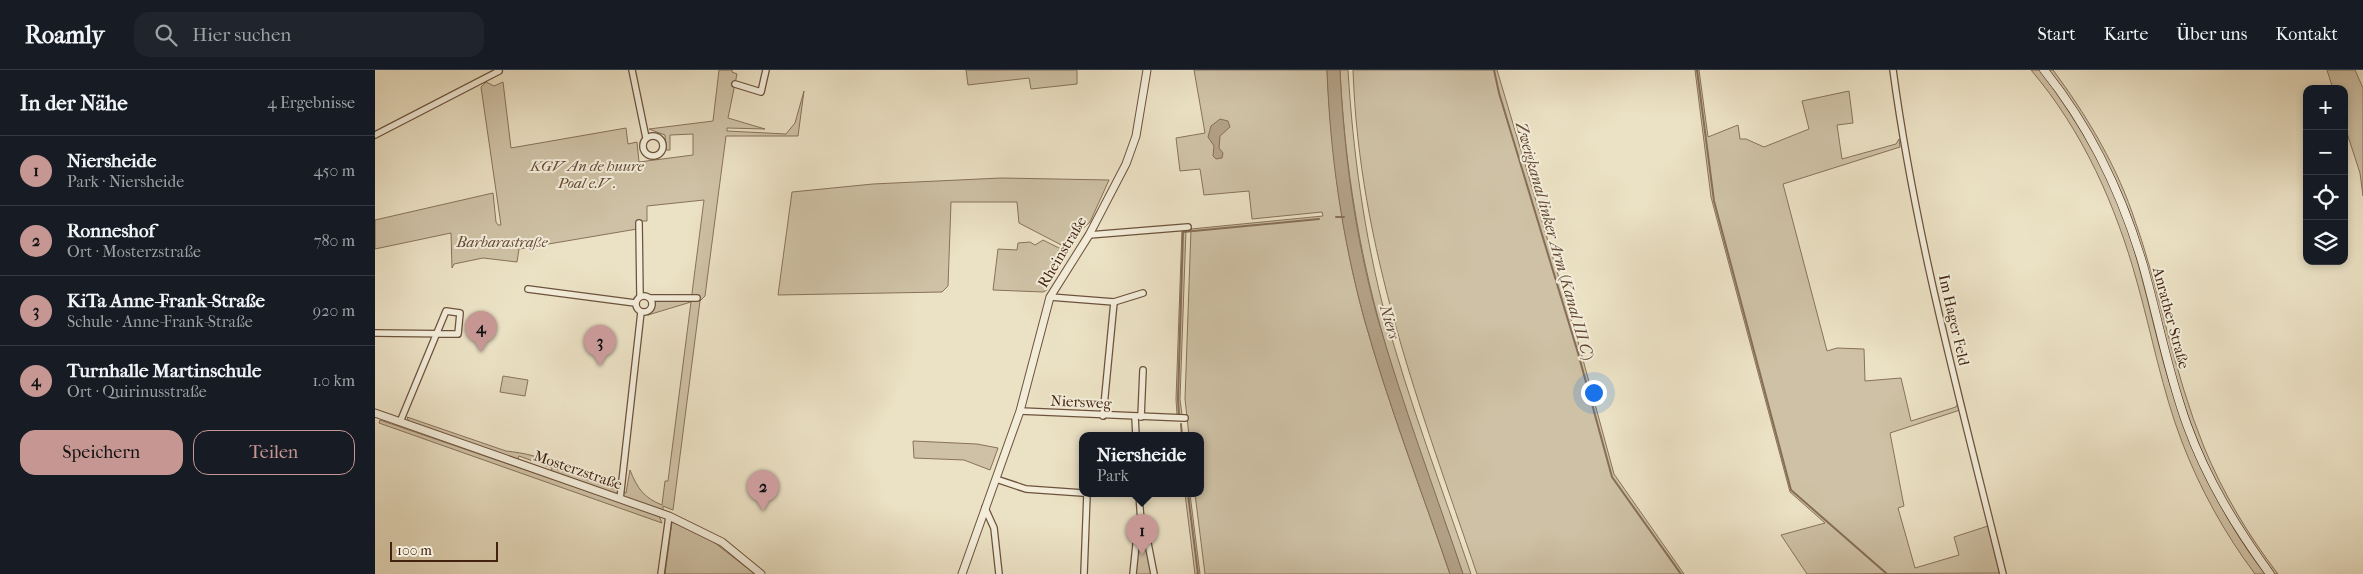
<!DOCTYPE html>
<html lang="de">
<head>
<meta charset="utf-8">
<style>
  :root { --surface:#171b24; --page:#20242c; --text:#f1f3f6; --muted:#9ea1a6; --line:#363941; --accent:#c59692 }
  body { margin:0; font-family:"IM FELL French Canon",serif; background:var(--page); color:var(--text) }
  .controls { position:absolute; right:15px; top:15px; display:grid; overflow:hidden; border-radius:10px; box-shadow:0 2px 8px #0003 }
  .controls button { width:45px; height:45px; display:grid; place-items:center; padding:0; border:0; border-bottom:1px solid var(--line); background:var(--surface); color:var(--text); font:25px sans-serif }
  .scale { position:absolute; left:15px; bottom:12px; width:108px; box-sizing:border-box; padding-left:5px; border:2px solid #43230f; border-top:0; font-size:14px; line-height:18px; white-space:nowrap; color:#43230f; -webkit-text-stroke:4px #f2ecd9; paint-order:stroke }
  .you { position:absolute; left:1218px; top:322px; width:18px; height:18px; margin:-12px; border:4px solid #fff; border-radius:50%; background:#1a73e8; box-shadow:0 0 0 8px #1a73e833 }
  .badge { display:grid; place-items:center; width:32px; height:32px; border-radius:50%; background:var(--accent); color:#111; font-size:16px; font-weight:700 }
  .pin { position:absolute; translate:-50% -41px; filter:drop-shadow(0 1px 2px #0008) }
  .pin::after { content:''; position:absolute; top:26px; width:18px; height:15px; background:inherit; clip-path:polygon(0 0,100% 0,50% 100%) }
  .popup { position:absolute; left:704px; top:362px; width:125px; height:65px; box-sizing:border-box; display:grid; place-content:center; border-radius:10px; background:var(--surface); filter:drop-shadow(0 1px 4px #0005); font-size:16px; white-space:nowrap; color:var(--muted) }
  .popup b { font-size:19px; color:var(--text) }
  .popup::after { content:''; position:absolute; left:50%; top:100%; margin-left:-10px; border:10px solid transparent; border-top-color:var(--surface) }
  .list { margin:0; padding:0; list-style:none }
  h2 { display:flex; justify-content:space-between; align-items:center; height:65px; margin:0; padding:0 20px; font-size:21px }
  h2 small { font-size:16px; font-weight:400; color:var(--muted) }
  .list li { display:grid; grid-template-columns:32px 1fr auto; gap:15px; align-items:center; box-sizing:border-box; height:70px; padding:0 20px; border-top:1px solid var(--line) }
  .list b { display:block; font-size:19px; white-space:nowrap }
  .list p { margin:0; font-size:16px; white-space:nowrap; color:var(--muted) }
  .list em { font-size:16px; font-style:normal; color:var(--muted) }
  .actions { display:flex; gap:10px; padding:15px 20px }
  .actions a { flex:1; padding:11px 0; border:1px solid var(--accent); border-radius:15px; text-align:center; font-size:18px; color:var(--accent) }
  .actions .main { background:var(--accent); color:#111 }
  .icon { flex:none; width:28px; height:28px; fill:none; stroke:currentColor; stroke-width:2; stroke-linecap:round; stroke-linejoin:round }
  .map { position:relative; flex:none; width:1988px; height:504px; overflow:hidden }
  header { display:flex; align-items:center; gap:30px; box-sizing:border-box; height:70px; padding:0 25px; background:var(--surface); border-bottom:1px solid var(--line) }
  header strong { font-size:24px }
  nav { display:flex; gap:28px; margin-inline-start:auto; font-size:18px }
  .search { width:350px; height:45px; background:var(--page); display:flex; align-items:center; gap:12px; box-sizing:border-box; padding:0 18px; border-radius:15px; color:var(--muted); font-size:19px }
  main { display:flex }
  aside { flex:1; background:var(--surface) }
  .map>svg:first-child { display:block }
</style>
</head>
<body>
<header>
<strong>Roamly</strong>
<div class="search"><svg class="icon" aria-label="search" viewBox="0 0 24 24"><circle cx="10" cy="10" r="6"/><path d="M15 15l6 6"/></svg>Hier suchen</div>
<nav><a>Start</a><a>Karte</a><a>Über uns</a><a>Kontakt</a></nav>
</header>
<main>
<aside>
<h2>In der Nähe<small>4 Ergebnisse</small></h2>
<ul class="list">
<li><span class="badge">1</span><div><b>Niersheide</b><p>Park · Niersheide</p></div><em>450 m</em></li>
<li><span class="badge">2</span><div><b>Ronneshof</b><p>Ort · Mosterzstraße</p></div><em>780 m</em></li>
<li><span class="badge">3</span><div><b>KiTa Anne-Frank-Straße</b><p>Schule · Anne-Frank-Straße</p></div><em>920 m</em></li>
<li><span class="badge">4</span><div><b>Turnhalle Martinschule</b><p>Ort · Quirinusstraße</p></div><em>1.0 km</em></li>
</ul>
<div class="actions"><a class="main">Speichern</a><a>Teilen</a></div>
</aside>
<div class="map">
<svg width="1988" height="504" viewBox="0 0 1988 504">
  <rect width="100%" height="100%" fill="#ebe1c4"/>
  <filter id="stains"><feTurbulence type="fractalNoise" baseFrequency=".004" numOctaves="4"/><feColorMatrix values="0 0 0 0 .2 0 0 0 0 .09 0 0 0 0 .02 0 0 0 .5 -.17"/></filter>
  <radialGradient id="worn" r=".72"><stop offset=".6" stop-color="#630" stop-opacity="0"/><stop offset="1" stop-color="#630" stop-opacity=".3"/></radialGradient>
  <!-- green -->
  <g fill="#cec1a5" stroke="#88725a">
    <path d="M344 0H357V2L362 4 353 48 390 59 352 58V61L411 64 420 53 429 21 423 66H351L330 226 325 231 298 440 288 436V440L176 402 177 398 144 386 142 391 34 352 32 347 131 381C148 383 170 386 182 399L251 423 255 400C262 418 269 428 287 435L290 411H293L316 232 273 245 281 229 316 231 329 130 272 136V151H262V159L144 179 142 192 108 188 79 194 77 198 76 163 0 179V150L118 123 121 152 123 155H126L106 17 111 12 119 16 128 12 136 78 251 58 253 74 262 72 264 92 318 85V64L295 65V80H291L290 65 274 59 338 51Z"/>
    <path d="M591 0H702V14L656 19 654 8 593 15Z"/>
    <path d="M819 0H952C956 84 967 167 989 248 1013 334 1046 419 1075 504H830L820 424H826V366H814L810 329 816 159 948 146 947 142 877 149 874 121 829 125 825 99 805 101 801 68 830 63Z"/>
    <path d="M965 0H973C978 82 989 164 1010 244 1034 332 1067 418 1096 504H1088C1059 419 1024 330 1002 244 981 164 969 83 965 0Z"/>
    <path d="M978 0H1122L1204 275 1239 404 1309 504H1102C1045 337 984 179 978 0Z"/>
    <path d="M1320 0H1324L1333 67 1363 55 1365 69H1371L1389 77 1434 59 1427 31 1474 21 1478 53 1462 55 1467 89 1521 74 1524 69 1525 77 1408 114 1452 281 1462 278 1489 279 1490 311 1526 308 1536 351 1581 337 1583 333 1585 340 1515 363 1529 436 1523 438 1540 498 1584 485 1579 467 1613 456 1625 503 1432 504 1406 465 1450 453 1415 422 1336 127Z"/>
    <path d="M1656 0H1665C1699 47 1730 96 1750 151 1768 204 1778 258 1794 312 1816 381 1845 446 1890 504H1880C1850 464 1825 419 1807 372 1787 320 1777 265 1762 212 1741 136 1708 61 1656 0Z"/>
    <path d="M1673 0H1678C1710 43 1739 91 1757 142 1785 219 1798 301 1829 377 1848 423 1873 465 1903 504H1899C1854 446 1823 382 1802 312 1785 256 1775 196 1754 141 1734 89 1705 45 1673 0Z"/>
    <path d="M1952 0H1980L1988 18V126L1985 103 1969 54V19H1958Z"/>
    <path d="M626 108 734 110 715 152 705 161 694 179 644 153 642 132H576L573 216 567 222 403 225 417 122 498 114Z"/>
    <path d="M811 159 805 329 807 345H802L801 329 807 160Z"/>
    <path d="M668 170 692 182 678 204 672 220 668 222 618 220 623 179 642 180 643 173 655 172 660 175Z"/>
    <path d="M128 306 153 310 150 326 125 322Z"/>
    <path d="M5 350 284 446 287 453 4 353Z"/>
    <path d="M538 371 602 374 623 378 615 400 589 390 539 388Z"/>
    <path d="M810 424H815L825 504H820Z"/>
    <path d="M297 452 336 470 380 504H290Z"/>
    <path d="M765 462H767L769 465 777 504H760Z"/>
  </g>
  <!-- water -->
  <g fill="#b2a086" stroke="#866e56">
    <path d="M952 0H965C969 83 980 166 1002 246 1027 333 1059 418 1088 504H1075C1046 419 1013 334 989 248 967 167 955 84 952 0Z"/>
    <path d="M845 49 853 51 855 57 845 66 844 78 848 83 847 88 841 89 838 86 839 76 833 67 836 56Z"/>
  </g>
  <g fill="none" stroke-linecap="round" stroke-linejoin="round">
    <!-- stream -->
    <g stroke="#866e56" stroke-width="2">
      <path d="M1119 0 1124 23 1203 283 1237 407 1306 504"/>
      <path d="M1322 0 1339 131 1416 420 1512 504"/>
      <path d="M961 147H969"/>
      <path d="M804 344 803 329 808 162 944 149"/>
      <path d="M806 354 807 366"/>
      <path d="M813 424 823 504"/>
    </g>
    <defs>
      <g id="minor">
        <path d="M257 0 271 68"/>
        <path d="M1518 0C1541 171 1587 337 1628 504"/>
        <path d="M360 14 386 22 391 0"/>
        <path d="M0 65 124 1"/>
        <circle cx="278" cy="76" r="10"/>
        <path d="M264 153 265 226"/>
        <path d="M714 165 813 157"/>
        <path d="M153 219 260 233"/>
        <circle cx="269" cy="234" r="8"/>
        <path d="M675 227 739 232 768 223"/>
        <path d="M275 228H322"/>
        <path d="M0 263 83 264 85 243 71 241 25 352"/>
        <path d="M645 341 810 348"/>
        <path d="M728 346 739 232"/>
        <path d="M760 347 761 366"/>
        <path d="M766 347 768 300"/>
        <path d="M621 409 651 419 708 423"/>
        <path d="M764 424 766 452 771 463 779 504"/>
        <path d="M245 429 266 242"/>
        <path d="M610 438 619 458 624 504"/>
        <path d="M286 504 294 446"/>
        <path d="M709 504 712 424"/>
        <path d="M758 504 762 465 766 452"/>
      </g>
      <g id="tertiary">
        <path d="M0 343 294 446 347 472 386 504"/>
        <path d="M587 504 645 341 675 227 714 165 751 94 761 66 772 0"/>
      </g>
      <path id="secondary" d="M1669 0C1715 57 1747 124 1768 195 1783 248 1793 303 1812 355 1832 410 1861 457 1895 504"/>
    </defs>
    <!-- minor casing -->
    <use href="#minor" stroke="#6d523c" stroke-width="8"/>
    <!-- tertiary casing -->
    <use href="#tertiary" stroke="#6d523c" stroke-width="9"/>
    <!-- secondary casing -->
    <use href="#secondary" stroke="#43230f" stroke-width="9"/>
    <!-- minor -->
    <use href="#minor" stroke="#f2ecd9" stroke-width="5.5"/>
    <!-- tertiary -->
    <use href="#tertiary" stroke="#f2ecd9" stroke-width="7"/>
    <!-- secondary -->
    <use href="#secondary" stroke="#f2ecd9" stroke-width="8"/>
  </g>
  <g text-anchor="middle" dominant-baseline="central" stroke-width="4" stroke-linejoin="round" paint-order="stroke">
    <!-- park labels -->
    <g font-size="15" font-style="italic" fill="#664a34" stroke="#f2ecd9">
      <text x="212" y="96">KGV An de huure<tspan x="212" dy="17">Poal e.V .</tspan></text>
      <text x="127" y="172">Barbarastraße</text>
    </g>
    <!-- street labels -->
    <g font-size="15" fill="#43230f" stroke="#f2ecd9">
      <text transform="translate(687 182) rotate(-59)">Rheinstraße</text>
      <text transform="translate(1796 248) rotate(75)">Anrather Straße</text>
      <text transform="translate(1579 250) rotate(77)">Im Hager Feld</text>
      <text transform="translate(706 332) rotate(3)">Niersweg</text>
      <text transform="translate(203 400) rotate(19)">Mosterzstraße</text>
    </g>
    <!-- water labels -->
    <g font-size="16" font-style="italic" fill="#644833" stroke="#f2ecd9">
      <text transform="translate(1180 171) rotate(74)">Zweigkanal linker Arm (Kanal III C)</text>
      <text transform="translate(1015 252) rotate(73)">Niers</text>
    </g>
  </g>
  <rect width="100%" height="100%" filter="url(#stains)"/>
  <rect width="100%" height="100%" fill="url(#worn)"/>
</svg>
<div class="controls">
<button>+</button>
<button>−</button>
<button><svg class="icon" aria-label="locate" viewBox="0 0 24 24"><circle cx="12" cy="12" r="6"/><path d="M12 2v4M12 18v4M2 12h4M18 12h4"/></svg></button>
<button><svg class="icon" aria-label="layers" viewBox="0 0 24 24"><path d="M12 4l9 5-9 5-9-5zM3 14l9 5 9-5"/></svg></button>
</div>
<div class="scale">100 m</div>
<div class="you"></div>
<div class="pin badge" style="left:767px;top:485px">1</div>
<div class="popup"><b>Niersheide</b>Park</div>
<div class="pin badge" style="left:388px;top:441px">2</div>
<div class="pin badge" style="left:225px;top:296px">3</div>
<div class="pin badge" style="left:106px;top:282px">4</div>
</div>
</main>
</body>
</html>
